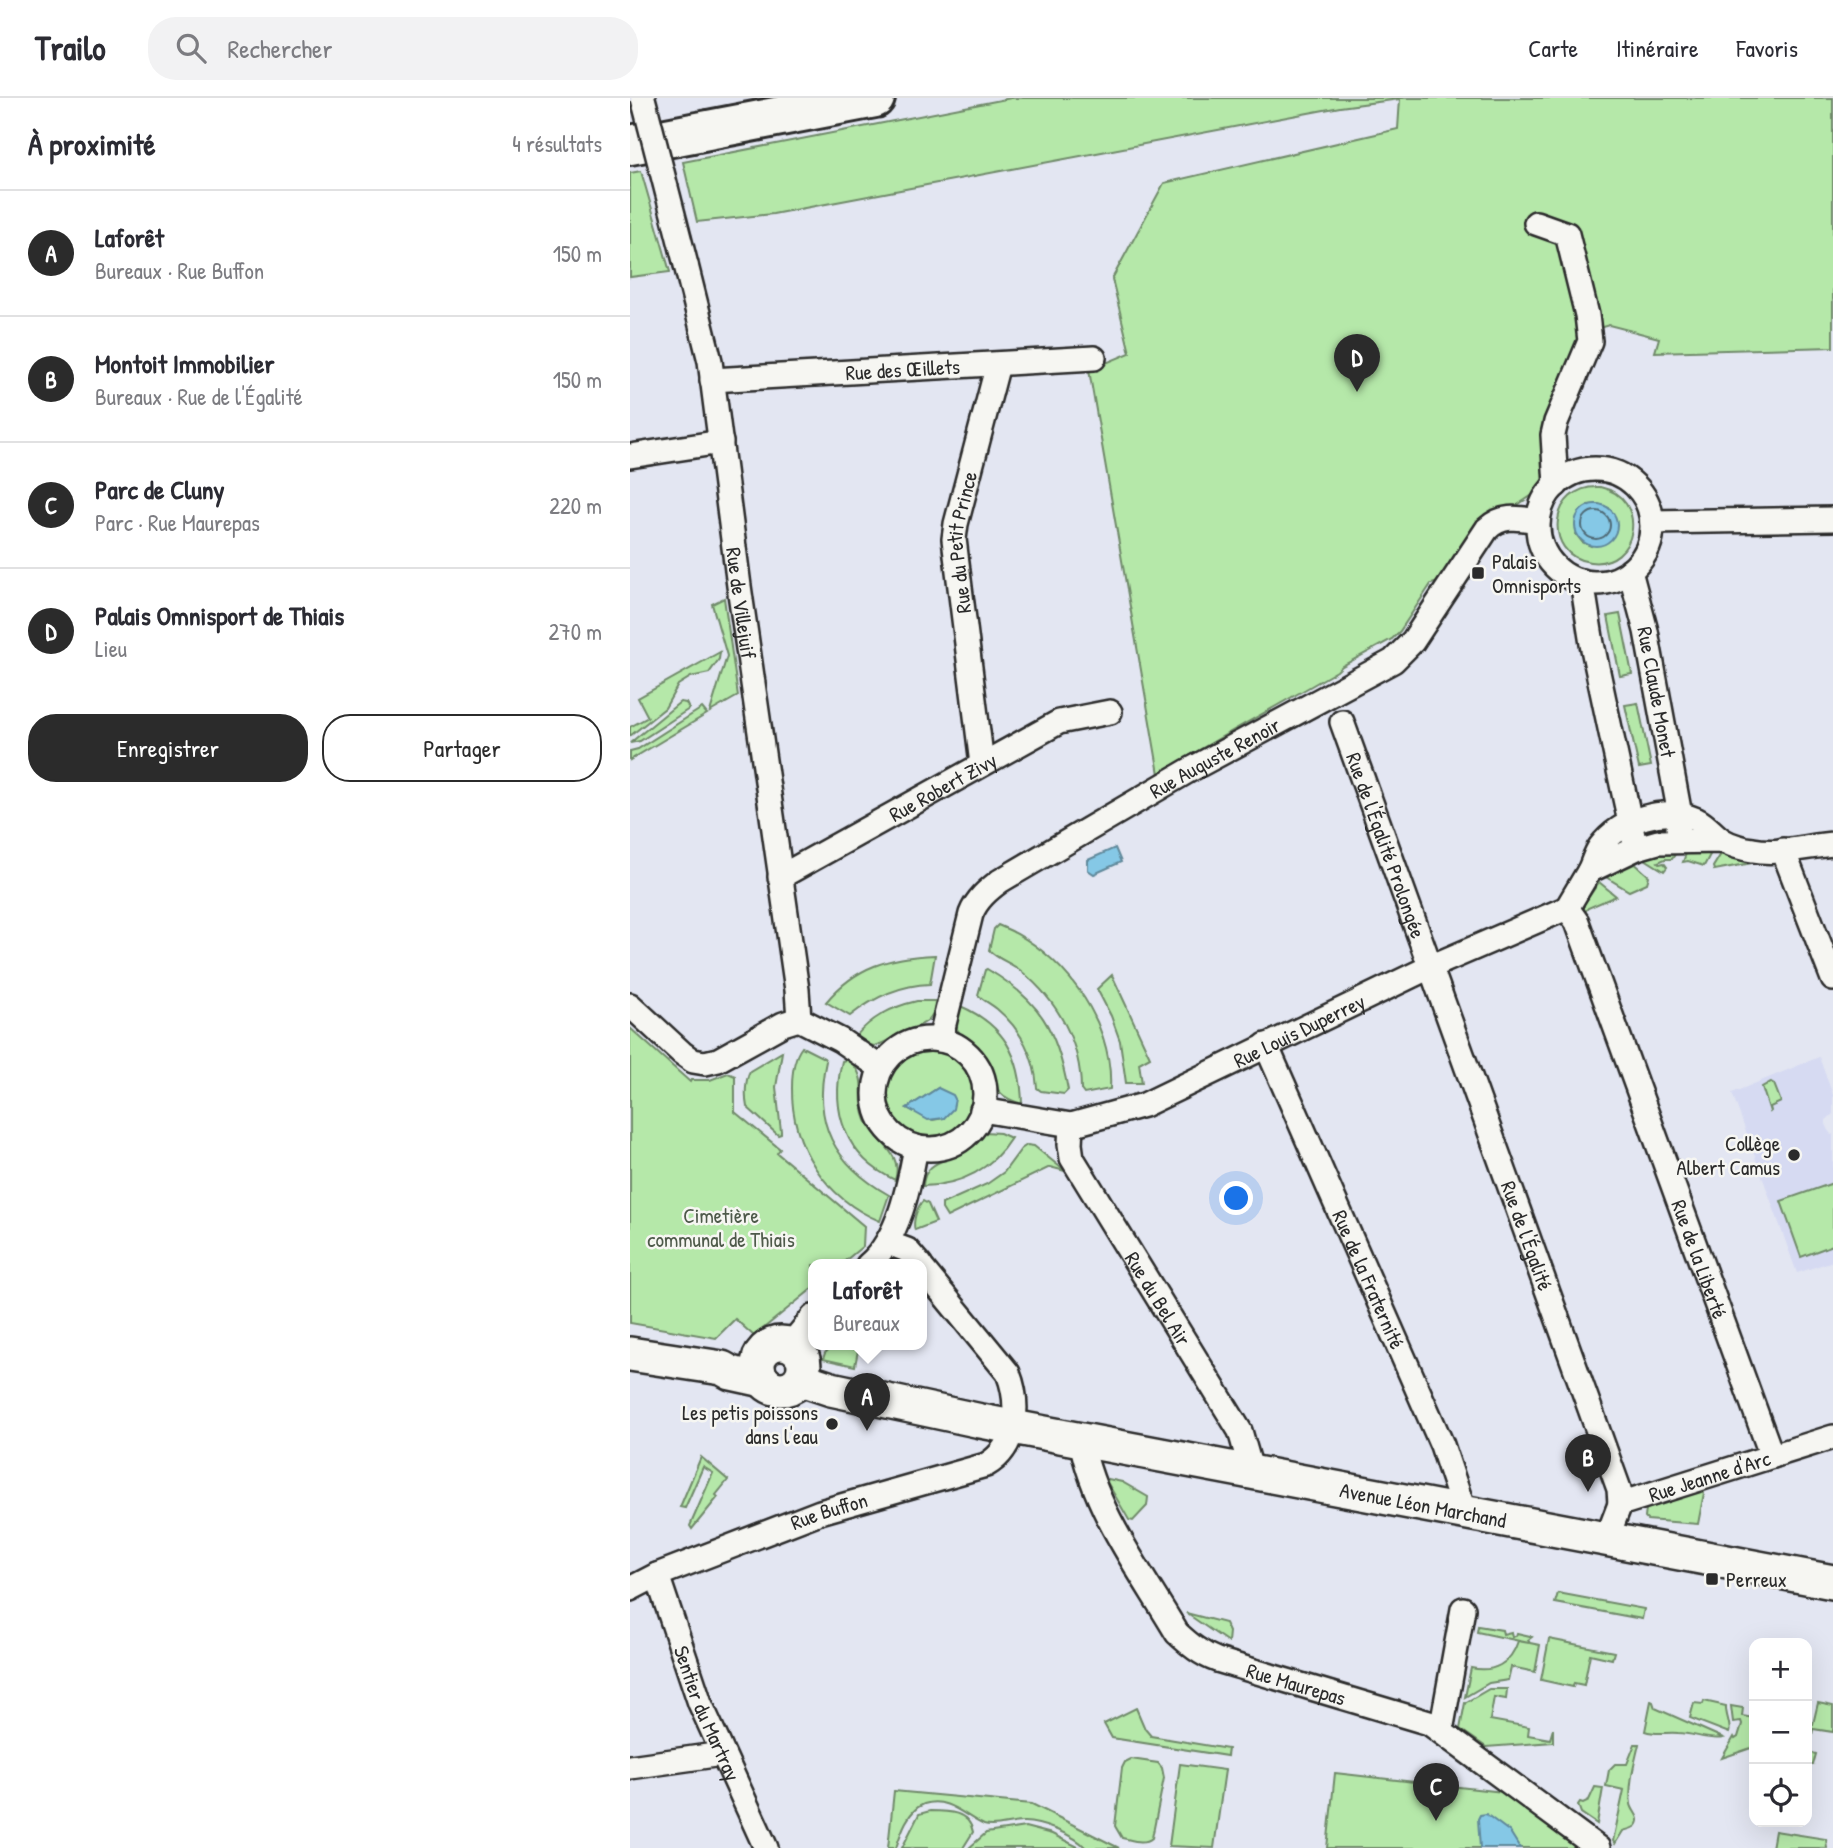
<!DOCTYPE html>
<html lang="fr">
<head>
<meta charset="utf-8">
<style>
  :root { --surface:#fff; --page:#f2f2f3; --text:#2b2b33; --muted:#7c7c81; --line:#e1e1e2; --accent:#2b2b2b }
  body { margin:0; font-family:"Patrick Hand",sans-serif; background:var(--page); color:var(--text) }
  .controls { position:absolute; right:21px; bottom:21px; display:grid; overflow:hidden; border-radius:14px; box-shadow:0 7px 28px #0002 }
  .controls button { width:63px; height:63px; display:grid; place-items:center; padding:0; border:0; border-bottom:2px solid var(--line); background:var(--surface); color:var(--text); font:35px sans-serif }
  .you { position:absolute; left:607px; top:1101px; width:24px; height:24px; margin:-18px; border:5px solid #fff; border-radius:50%; background:#1a73e8; box-shadow:0 0 0 10px #1a73e833 }
  .badge { display:grid; place-items:center; width:46px; height:46px; border-radius:50%; background:var(--accent); color:#fff; font-size:23px; font-weight:700 }
  .pin { position:absolute; translate:-50% -58px; filter:drop-shadow(0 2px 4px #0008) }
  .pin::after { content:''; position:absolute; top:37px; width:24px; height:21px; background:inherit; clip-path:polygon(0 0,100% 0,50% 100%) }
  .popup { position:absolute; left:178px; top:1161px; width:119px; height:91px; box-sizing:border-box; display:grid; place-content:center; border-radius:14px; background:var(--surface); filter:drop-shadow(0 2px 5px #0005); font-size:23px; white-space:nowrap; color:var(--muted) }
  .popup b { font-size:26px; color:var(--text) }
  .popup::after { content:''; position:absolute; left:50%; top:100%; margin-left:-14px; border:14px solid transparent; border-top-color:var(--surface) }
  .list { margin:0; padding:0; list-style:none }
  h2 { display:flex; justify-content:space-between; align-items:center; height:91px; margin:0; padding:0 28px; font-size:30px }
  h2 small { font-size:23px; font-weight:400; color:var(--muted) }
  .list li { display:grid; grid-template-columns:46px 1fr auto; gap:21px; align-items:center; box-sizing:border-box; height:126px; padding:0 28px; border-top:2px solid var(--line) }
  .list b { display:block; font-size:26px; white-space:nowrap }
  .list p { margin:0; font-size:23px; white-space:nowrap; color:var(--muted) }
  .list em { font-size:23px; font-style:normal; color:var(--muted) }
  .actions { display:flex; gap:14px; padding:21px 28px }
  .actions a { flex:1; padding:16px 0; border:2px solid var(--accent); border-radius:28px; text-align:center; font-size:24px; color:var(--accent) }
  .actions .main { background:var(--accent); color:#fff }
  .icon { flex:none; width:38px; height:38px; fill:none; stroke:currentColor; stroke-width:2; stroke-linecap:round; stroke-linejoin:round }
  .map { position:relative; flex:none; width:1203px; height:1750px; overflow:hidden }
  header { display:flex; align-items:center; gap:42px; box-sizing:border-box; height:98px; padding:0 35px; background:var(--surface); border-bottom:2px solid var(--line) }
  header strong { font-size:33px }
  nav { display:flex; gap:38px; margin-inline-start:auto; font-size:24px }
  .search { width:490px; height:63px; background:var(--page); display:flex; align-items:center; gap:18px; box-sizing:border-box; padding:0 24px; border-radius:28px; color:var(--muted); font-size:26px }
  main { display:flex }
  aside { flex:1; background:var(--surface) }
  .map>svg:first-child { display:block }
</style>
</head>
<body>
<header>
<strong>Trailo</strong>
<div class="search"><svg class="icon" aria-label="search" viewBox="0 0 24 24"><circle cx="10" cy="10" r="6"/><path d="M15 15l6 6"/></svg>Rechercher</div>
<nav><a>Carte</a><a>Itinéraire</a><a>Favoris</a></nav>
</header>
<main>
<aside>
<h2>À proximité<small>4 résultats</small></h2>
<ul class="list">
<li><span class="badge">A</span><div><b>Laforêt</b><p>Bureaux · Rue Buffon</p></div><em>150 m</em></li>
<li><span class="badge">B</span><div><b>Montoit Immobilier</b><p>Bureaux · Rue de l'Égalité</p></div><em>150 m</em></li>
<li><span class="badge">C</span><div><b>Parc de Cluny</b><p>Parc · Rue Maurepas</p></div><em>220 m</em></li>
<li><span class="badge">D</span><div><b>Palais Omnisport de Thiais</b><p>Lieu</p></div><em>270 m</em></li>
</ul>
<div class="actions"><a class="main">Enregistrer</a><a>Partager</a></div>
</aside>
<div class="map">
<svg width="1203" height="1750" viewBox="0 0 1203 1750">
  <rect width="100%" height="100%" fill="#e3e6f2"/>
  <filter id="ink" filterUnits="userSpaceOnUse"><feTurbulence type="fractalNoise" baseFrequency=".0143" numOctaves="2"/><feDisplacementMap in="SourceGraphic" scale="14" xChannelSelector="R" yChannelSelector="G"/><feConvolveMatrix kernelMatrix="1 2 1 2 8 2 1 2 1" color-interpolation-filters="sRGB"/></filter>
  <g filter="url(#ink)">
    <!-- built -->
    <path fill="#d6daf2" d="M1189 959 1203 997V1016L1196 1022V1026L1201 1037 1203 1036V1163L1167 1175 1102 995Z"/>
    <!-- green -->
    <g fill="#b5e8a9" stroke="#708a6a" stroke-width="2" fill-rule="evenodd">
      <path d="M381 0H1203V249L1025 254 1029 240 979 227 955 234 914 380 904 396 883 410 812 483 801 486 770 533 762 541 712 568 707 573C648 608 587 640 529 676L459 272 500 255 482 181 534 85 768 31 770 1 710 9 143 116 67 124 53 64Z"/>
      <path d="M11 73 40 174 0 179V75Z"/>
      <path d="M970 389C1020 400 1008 470 960 464 912 458 919 386 970 389ZM968 406 979 410 987 426 961 448 952 444 946 436 958 407Z"/>
      <path d="M94 500 108 598 80 614 97 558 82 506Z"/>
      <path d="M990 516 1002 576 990 578 978 518Z"/>
      <path d="M90 554 89 561 79 575 61 579 48 587 35 610 0 638V629L18 619 8 600Z"/>
      <path d="M50 604 56 605 59 611 10 643 0 645Z"/>
      <path d="M1008 605 1021 668 1009 670 995 607Z"/>
      <path d="M72 610 77 616 0 662V653L8 651Z"/>
      <path d="M1058 750 1082 753 1074 768 1058 763 1053 764Z"/>
      <path d="M1018 755H1046L1042 761H1035L1028 764 1030 766 1034 765 1037 769 1034 773 1015 761 1014 759Z"/>
      <path d="M1091 756 1122 765 1084 772 1083 769Z"/>
      <path d="M1002 763 1019 778 1017 785 999 793 976 779 975 777Z"/>
      <path d="M969 784 986 798 958 810 954 815V806Z"/>
      <path d="M368 827C430 851 484 921 480 991L454 996 451 992C451 945 428 903 391 873 381 865 367 861 359 852L364 831Z"/>
      <path d="M305 857 300 886C269 887 244 899 220 918L196 904C226 868 260 859 305 857Z"/>
      <path d="M357 871C410 902 427 932 438 992L434 996 411 993 407 990C405 959 391 931 367 911 361 906 354 903 348 897L355 872Z"/>
      <path d="M482 877 520 959 509 965 512 985H496L490 943 481 918 467 891Z"/>
      <path d="M287 903H305C305 927 288 927 270 935 261 940 254 946 244 948L232 945 225 939C242 919 261 909 287 903Z"/>
      <path d="M328 907C374 926 391 958 392 1006 355 995 372 982 354 958 346 947 333 942 327 931Z"/>
      <path d="M0 930 60 984 61 982H80L98 975 105 978V1014L150 1051 147 1055 234 1128 233 1148 210 1167H183V1190L124 1238 105 1221 86 1240 0 1225Z"/>
      <path d="M172 949 194 960 196 963C182 1025 204 1066 259 1097L250 1123C196 1101 161 1048 162 990 162 977 164 959 172 949Z"/>
      <path d="M294 951C327 952 357 980 339 1015 335 1024 325 1032 316 1036 259 1056 225 973 294 951ZM308 990 314 1020 303 1022 277 1010Z"/>
      <path d="M152 954 146 989 151 1033V1036L148 1037 117 1009C115 999 115 982 120 973Z"/>
      <path d="M219 961C241 985 225 995 236 1022 245 1044 274 1054 265 1082 215 1059 200 1013 212 963Z"/>
      <path d="M1141 984 1144 986 1151 1004 1140 1009 1141 1013 1140 1014 1132 989Z"/>
      <path d="M355 1034 370 1035 381 1040C361 1072 331 1087 293 1088 294 1065 312 1064 329 1056 339 1051 348 1043 355 1034Z"/>
      <path d="M397 1047 404 1048 435 1073 420 1069 317 1119 312 1111V1106L357 1086 374 1074 391 1051Z"/>
      <path d="M1203 1085V1147L1171 1159 1151 1103Z"/>
      <path d="M293 1103 298 1106 306 1124 285 1132C282 1124 287 1109 293 1103Z"/>
      <path d="M204 1247H229L225 1268 193 1261 195 1255Z"/>
      <path d="M71 1359 98 1382 86 1397 88 1399 62 1431 60 1428 83 1375 73 1369 55 1410 50 1409Z"/>
      <path d="M478 1381 492 1384 518 1399 517 1408 503 1423 499 1422 477 1384Z"/>
      <path d="M1071 1392 1074 1395 1068 1426 1017 1422 1015 1420 1016 1411Z"/>
      <path d="M928 1495 1014 1511 1012 1521 925 1505Z"/>
      <path d="M556 1515 595 1525 599 1534 598 1544Z"/>
      <path d="M848 1528 872 1532 873 1536 881 1534 882 1539 886 1538 887 1535 900 1538 902 1539 898 1542 900 1545 910 1547 905 1574 881 1569 878 1582 859 1585 835 1599 841 1570C863 1575 881 1566 888 1543L899 1545 847 1534Z"/>
      <path d="M919 1541 984 1554 982 1561 960 1556 954 1587 944 1585 943 1589 911 1582Z"/>
      <path d="M859 1591H877L876 1601 864 1599 860 1622 899 1629 898 1637 920 1641 923 1631V1644L856 1649 830 1631 835 1605Z"/>
      <path d="M1021 1603 1023 1604 1025 1610 1093 1640C1079 1643 1063 1635 1048 1635 1036 1634 1026 1637 1015 1633Z"/>
      <path d="M1074 1603 1096 1608C1095 1617 1102 1628 1099 1635L1060 1620 1064 1605 1073 1606Z"/>
      <path d="M1188 1605 1203 1608V1634L1183 1631 1179 1654 1186 1656 1183 1667H1177V1626H1183Z"/>
      <path d="M1101 1608 1113 1610 1112 1618 1124 1620V1649L1092 1660 1104 1639 1105 1641 1108 1639 1112 1626 1111 1623 1103 1624Z"/>
      <path d="M506 1610 515 1631 521 1638 598 1651 597 1658 482 1640 474 1626Z"/>
      <path d="M1005 1646H1009C1005 1664 998 1687 1001 1706 1002 1713 1011 1719 1007 1726 1005 1731 998 1731 993 1733L985 1746 983 1743 994 1692 976 1688 979 1672 985 1666H997Z"/>
      <path d="M501 1661 528 1665 532 1670 534 1680 522 1740C514 1747 502 1742 492 1740L485 1728 492 1670 495 1664Z"/>
      <path d="M550 1666 595 1672 584 1750 539 1748Z"/>
      <path d="M705 1675 873 1694 951 1750H697Z"/>
      <path d="M965 1689 973 1690 967 1726 951 1715 948 1707 950 1704 953 1705 959 1702Z"/>
      <path d="M264 1693 402 1706 489 1750H456C445 1737 409 1723 392 1724 380 1724 365 1731 354 1727 335 1719 318 1698 294 1706 278 1712 271 1734 266 1750H258Z"/>
      <path d="M300 1713C318 1713 339 1713 343 1734L333 1750H272L289 1716Z"/>
      <path d="M395 1729 422 1736 450 1750H339L356 1735Z"/>
      <path d="M1145 1733 1196 1741 1197 1750H1142Z"/>
    </g>
    <!-- water -->
    <g fill="#85c8e6" stroke="#61899b" stroke-width="2">
      <circle cx="966" cy="427" r="21"/>
      <path d="M485 750 491 764 464 776 458 772V762Z"/>
      <path d="M308 990 323 997 325 1001 323 1011 314 1020 298 1022 277 1010Z"/>
      <path d="M856 1716 880 1734 890 1750H850L848 1721 850 1717Z"/>
    </g>
    <g fill="none" stroke-linecap="round" stroke-linejoin="round">
      <!-- shore -->
      <circle stroke="#4f6a76" stroke-width="2" cx="966" cy="427" r="14"/>
      <defs>
        <g id="minor">
          <path d="M906 125 937 136 957 217 960 243 926 324 923 337 926 387"/>
          <path id="s1" d="M56 167 80 263 109 488 167 892 169 921"/>
          <path id="s2" d="M82 282 464 260"/>
          <path d="M0 358 91 344"/>
          <circle cx="965" cy="428" r="57"/>
          <path d="M1022 424 1203 421"/>
          <path id="s3" d="M1000 473 1016 533 1050 717 1048 730"/>
          <path d="M952 483 962 546 1003 738"/>
          <path id="s4" d="M712 624 989 1391 990 1406"/>
          <path id="s5" d="M352 666 324 441 326 426 368 266"/>
          <path d="M1093 743 1028 744 1007 750 959 773C963 765 965 756 970 749 991 721 1035 707 1067 722 1077 727 1083 736 1092 742 1100 747 1114 751 1123 752 1149 757 1177 748 1203 746"/>
          <path d="M1153 752 1203 881"/>
          <path id="s6" d="M150 779 429 624 480 614"/>
          <path id="s7" d="M937 810 947 824 1137 1345 1143 1358"/>
          <path d="M0 907 52 955 63 963 75 965 88 962 153 926 169 921"/>
          <path d="M169 921 210 942 251 970"/>
          <circle cx="300" cy="996" r="55"/>
          <path id="s8" d="M310 942 341 816C347 801 358 792 370 783L558 673 763 563 783 543 857 431C872 416 889 420 908 423"/>
          <path id="s9" d="M636 947 812 1347 835 1416"/>
          <path id="s10" d="M352 1012 441 1027 514 1007 800 869 937 810 959 773"/>
          <path id="s11" d="M441 1027 440 1046 442 1060 610 1333 622 1375"/>
          <path d="M258 1145 277 1152 290 1167"/>
          <path d="M238 1167C269 1141 279 1088 286 1049"/>
          <path d="M161 1246 183 1219"/>
          <path id="s12" d="M451 1342C464 1412 511 1474 547 1535 560 1547 571 1556 587 1562L799 1625 968 1750"/>
          <path id="s13" d="M977 1440 990 1406 1203 1339"/>
          <path id="s14" d="M27 1477 70 1605 136 1750"/>
          <path id="s15" d="M0 1491 27 1477 190 1414 356 1367C388 1349 390 1305 378 1275L291 1169"/>
          <path d="M811 1633 833 1511"/>
          <path d="M0 1669 92 1656"/>
        </g>
        <g id="secondary">
          <circle cx="151" cy="1268" r="23"/>
          <path d="M0 1256 92 1270 101 1275 133 1282"/>
          <path id="s16" d="M171 1281 201 1291 351 1323 1203 1484"/>
        </g>
        <path id="motorway" d="M0 47 245 0"/>
      </defs>
      <!-- minor casing -->
      <use href="#minor" stroke="#2b2b2b" stroke-width="28"/>
      <!-- secondary casing -->
      <use href="#secondary" stroke="#2b2b2b" stroke-width="38"/>
      <!-- motorway casing -->
      <use href="#motorway" stroke="#2b2b2b" stroke-width="44"/>
      <!-- minor -->
      <use href="#minor" stroke="#f6f6f2" stroke-width="23"/>
      <!-- secondary -->
      <use href="#secondary" stroke="#f6f6f2" stroke-width="33"/>
      <!-- motorway -->
      <use href="#motorway" stroke="#f6f6f2" stroke-width="38"/>
      <defs>
        <path id="minor-bridge" d="M13 0 56 167"/>
      </defs>
      <!-- minor-bridge casing -->
      <use href="#minor-bridge" stroke="#2b2b2b" stroke-width="28" stroke-linecap="butt"/>
      <!-- minor-bridge -->
      <use href="#minor-bridge" stroke="#f6f6f2" stroke-width="23"/>
    </g>
  </g>
  <!-- markers -->
  <g fill="#2b2b2b" stroke="#f6f6f2" stroke-width="2.5">
    <rect x="841" y="468" width="14" height="14" rx="3.5"/>
    <circle cx="1164" cy="1057" r="7"/>
    <circle cx="202" cy="1326" r="7"/>
    <rect x="1075" y="1474" width="14" height="14" rx="3.5"/>
  </g>
  <g text-anchor="middle" dominant-baseline="central" stroke-width="5" stroke-linejoin="round" paint-order="stroke">
    <!-- street labels -->
    <g font-size="21" fill="#2b2b2b" stroke="#f6f6f2">
      <text stroke="none"><textPath href="#s2" startOffset="191">Rue des Œillets</textPath></text>
      <text stroke="none"><textPath href="#s5" startOffset="224">Rue du Petit Prince</textPath></text>
      <text stroke="none"><textPath href="#s1" startOffset="343">Rue de Villejuif</textPath></text>
      <text stroke="none"><textPath href="#s3" startOffset="124">Rue Claude Monet</textPath></text>
      <text stroke="none"><textPath href="#s8" startOffset="422">Rue Auguste Renoir</textPath></text>
      <text stroke="none"><textPath href="#s6" startOffset="186">Rue Robert Zivy</textPath></text>
      <text stroke="none"><textPath href="#s4" startOffset="131">Rue de l'Égalité Prolongée</textPath></text>
      <text stroke="none"><textPath href="#s10" startOffset="338">Rue Louis Duperrey</textPath></text>
      <text stroke="none"><textPath href="#s4" startOffset="546">Rue de l'Égalité</textPath></text>
      <text stroke="none"><textPath href="#s7" startOffset="376">Rue de la Liberté</textPath></text>
      <text stroke="none"><textPath href="#s9" startOffset="256">Rue de la Fraternité</textPath></text>
      <text stroke="none"><textPath href="#s11" startOffset="198">Rue du Bel Air</textPath></text>
      <text stroke="none"><textPath href="#s13" startOffset="130">Rue Jeanne d'Arc</textPath></text>
      <text stroke="none"><textPath href="#s16" startOffset="635">Avenue Léon Marchand</textPath></text>
      <text stroke="none"><textPath href="#s15" startOffset="214">Rue Buffon</textPath></text>
      <text stroke="none"><textPath href="#s12" startOffset="348">Rue Maurepas</textPath></text>
      <text stroke="none"><textPath href="#s14" startOffset="147">Sentier du Martray</textPath></text>
    </g>
    <!-- poi labels -->
    <g font-size="21" fill="#2b2b2b" stroke="#f6f6f2" text-anchor="start">
      <text x="862" y="463">Palais<tspan x="862" dy="24">Omnisports</tspan></text>
      <text x="1150" y="1045" text-anchor="end">Collège<tspan x="1150" dy="24">Albert Camus</tspan></text>
      <text x="188" y="1314" text-anchor="end">Les petis poissons<tspan x="188" dy="24">dans l'eau</tspan></text>
      <text x="1096" y="1481">Perreux</text>
    </g>
    <!-- park labels -->
    <g font-size="21" fill="#4e5a4a" stroke="#f6f6f2">
      <text x="91" y="1117">Cimetière<tspan x="91" dy="24">communal de Thiais</tspan></text>
    </g>
  </g>
</svg>
<div class="controls">
<button>+</button>
<button>−</button>
<button><svg class="icon" aria-label="locate" viewBox="0 0 24 24"><circle cx="12" cy="12" r="6"/><path d="M12 2v4M12 18v4M2 12h4M18 12h4"/></svg></button>
</div>
<div class="you"></div>
<div class="pin badge" style="left:237px;top:1333px">A</div>
<div class="popup"><b>Laforêt</b>Bureaux</div>
<div class="pin badge" style="left:958px;top:1394px">B</div>
<div class="pin badge" style="left:806px;top:1723px">C</div>
<div class="pin badge" style="left:727px;top:294px">D</div>
</div>
</main>
</body>
</html>
